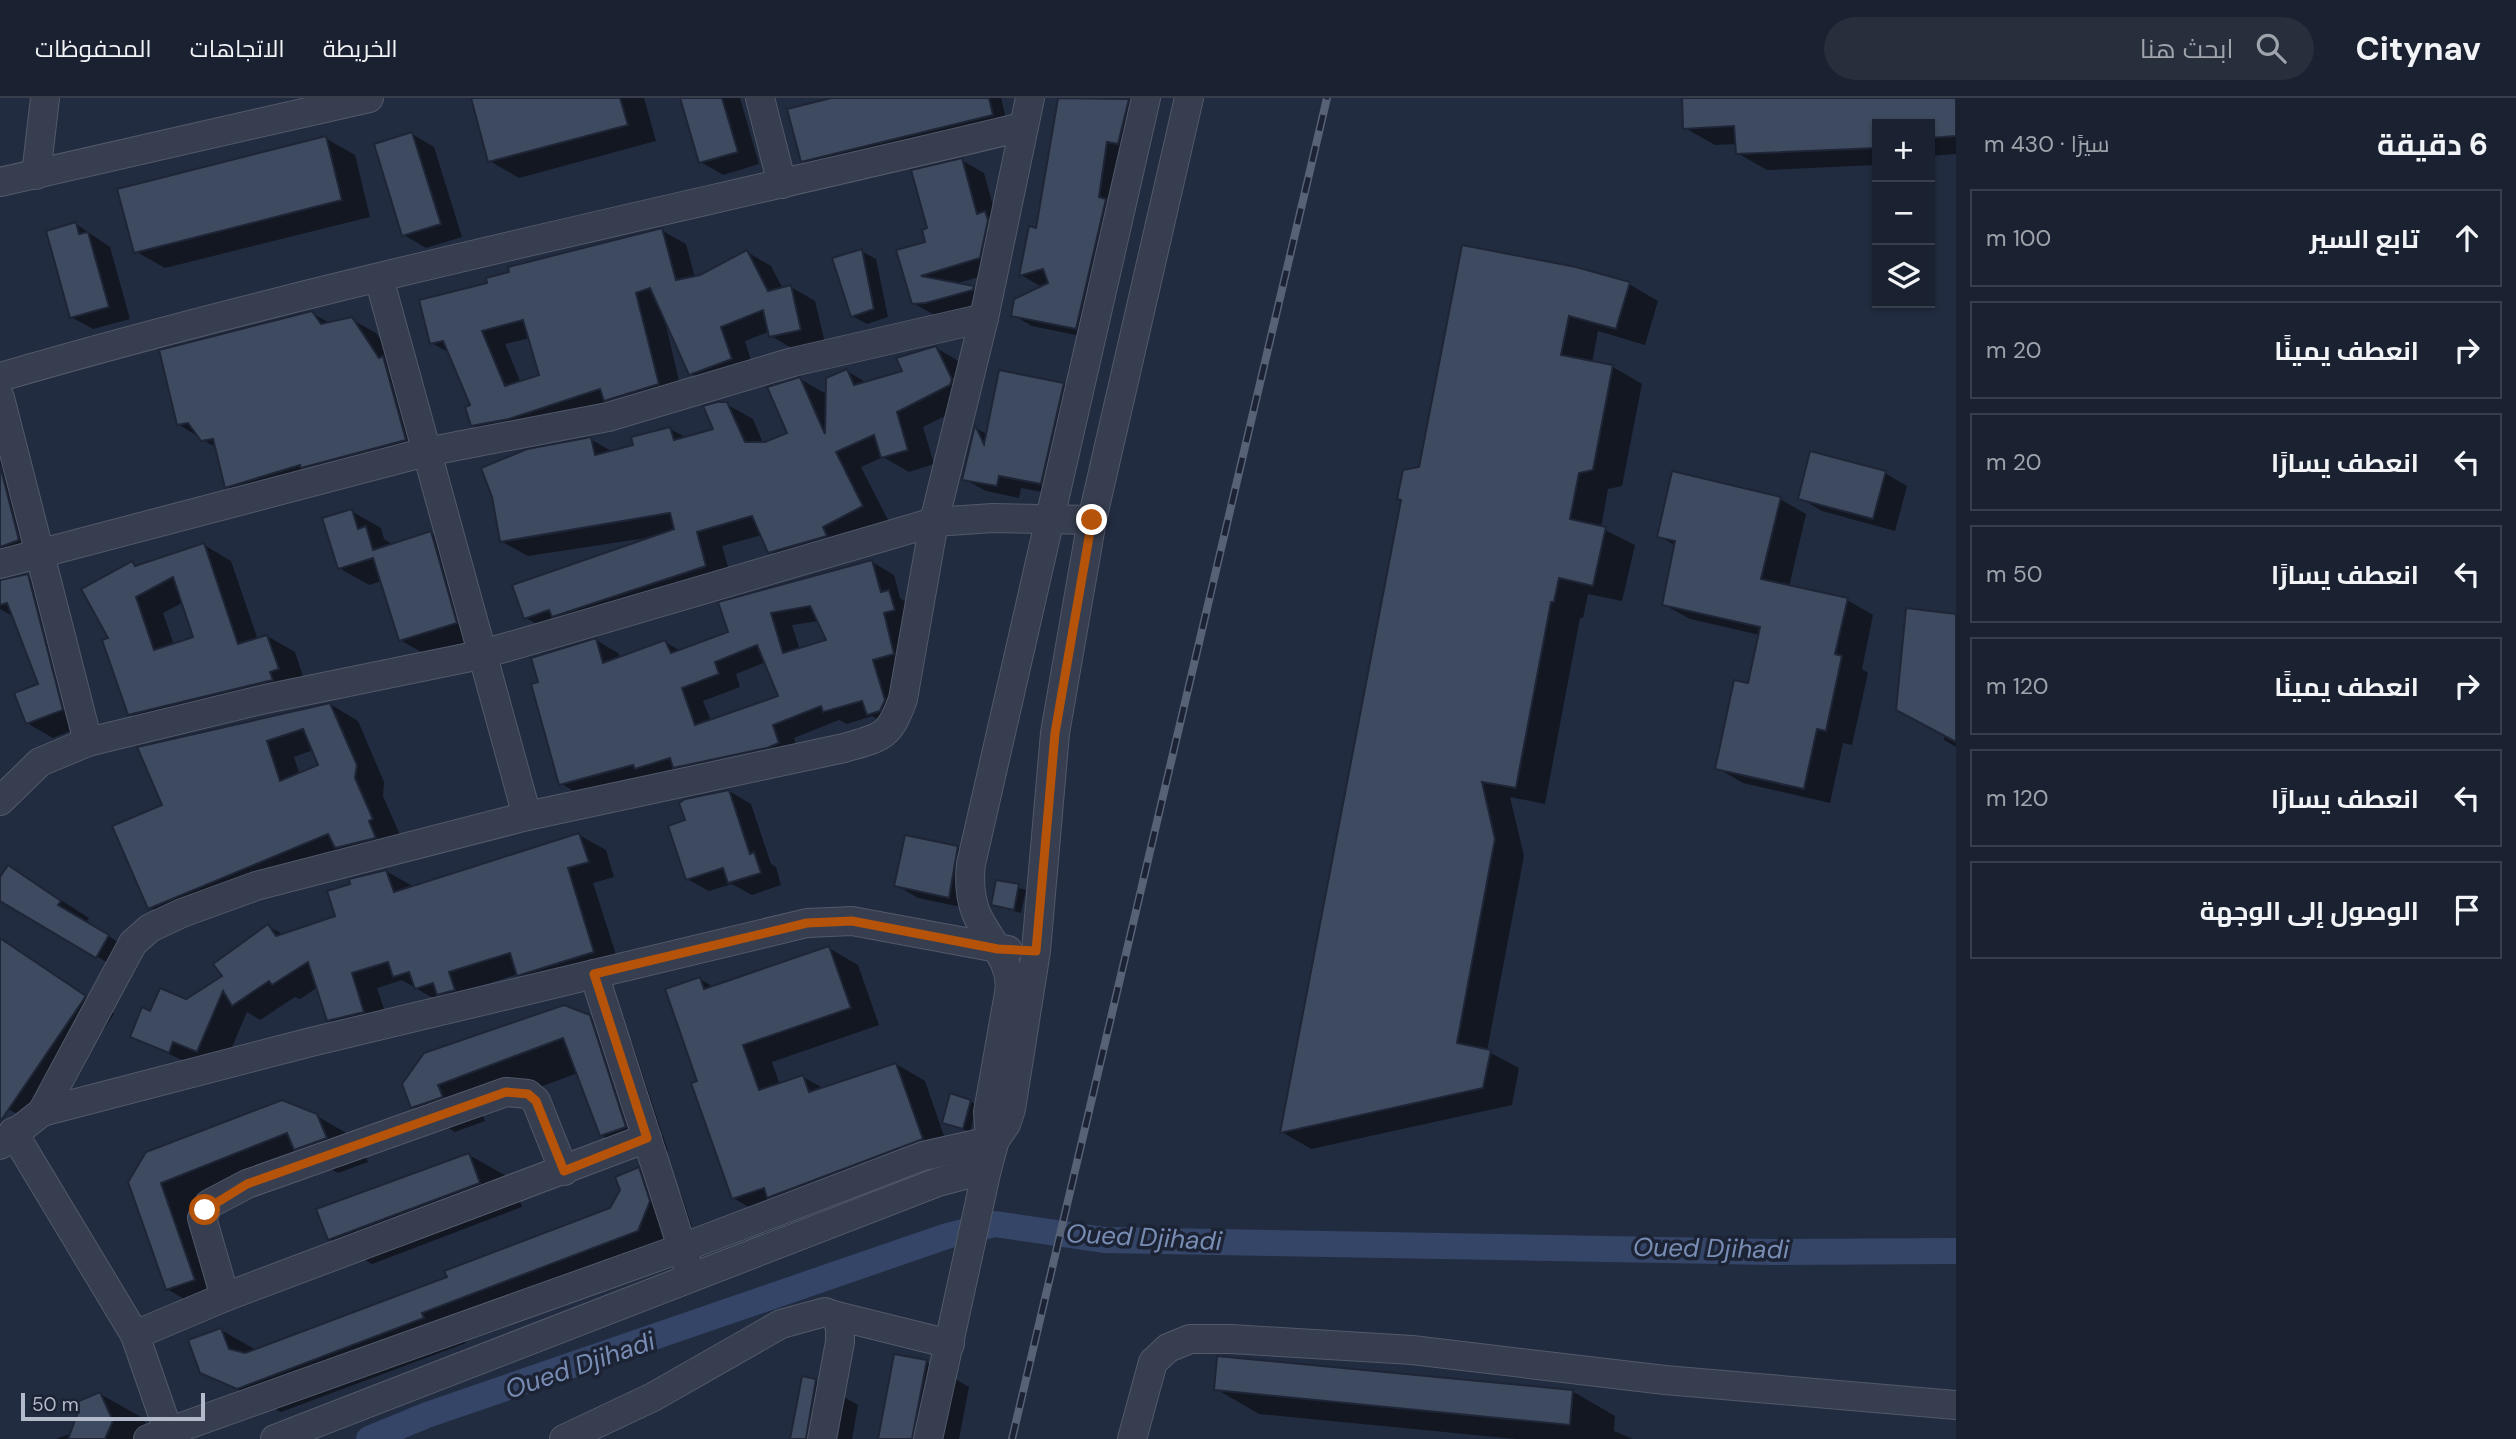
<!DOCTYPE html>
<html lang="ar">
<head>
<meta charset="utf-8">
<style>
  :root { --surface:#1a2130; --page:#272e3c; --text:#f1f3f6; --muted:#9fa3ab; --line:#383e4c }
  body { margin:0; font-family:"DM Sans",Cairo,sans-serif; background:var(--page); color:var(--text); direction:rtl }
  .controls { position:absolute; right:21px; top:21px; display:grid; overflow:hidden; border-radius:0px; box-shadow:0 2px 5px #0004 }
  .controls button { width:63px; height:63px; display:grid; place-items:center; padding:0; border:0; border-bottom:2px solid var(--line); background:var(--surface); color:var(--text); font:35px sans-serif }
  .scale { position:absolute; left:21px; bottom:18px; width:184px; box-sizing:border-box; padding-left:7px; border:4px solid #b3baca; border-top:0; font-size:19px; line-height:24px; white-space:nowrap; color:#b3baca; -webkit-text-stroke:5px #1c2334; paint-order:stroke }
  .stop { position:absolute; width:21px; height:21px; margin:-16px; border:5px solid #b45309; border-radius:50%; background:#fff }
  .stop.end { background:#b45309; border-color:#fff; box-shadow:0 2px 7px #0008 }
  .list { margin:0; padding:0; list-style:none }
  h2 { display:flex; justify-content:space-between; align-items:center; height:91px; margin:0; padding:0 28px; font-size:30px }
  h2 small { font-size:23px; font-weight:400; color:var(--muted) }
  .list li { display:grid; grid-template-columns:46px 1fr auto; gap:21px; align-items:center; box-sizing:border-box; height:98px; margin:0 14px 14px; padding:0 14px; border:2px solid var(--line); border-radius:0px }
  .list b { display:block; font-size:26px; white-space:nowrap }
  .list em { font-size:23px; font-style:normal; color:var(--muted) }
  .icon { flex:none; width:38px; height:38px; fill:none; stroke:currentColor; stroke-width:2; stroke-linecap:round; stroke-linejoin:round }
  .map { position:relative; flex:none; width:1956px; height:1341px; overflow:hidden; direction:ltr }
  header { display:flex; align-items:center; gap:42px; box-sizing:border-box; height:98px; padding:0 35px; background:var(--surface); border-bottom:2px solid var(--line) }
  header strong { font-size:33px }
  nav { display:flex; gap:38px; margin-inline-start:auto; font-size:24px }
  .search { width:490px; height:63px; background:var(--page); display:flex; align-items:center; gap:18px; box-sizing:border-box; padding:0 24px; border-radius:38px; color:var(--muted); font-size:26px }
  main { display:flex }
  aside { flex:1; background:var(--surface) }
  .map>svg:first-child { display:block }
</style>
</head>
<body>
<header>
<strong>Citynav</strong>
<div class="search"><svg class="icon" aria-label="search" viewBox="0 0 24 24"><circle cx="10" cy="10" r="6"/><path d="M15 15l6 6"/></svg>ابحث هنا</div>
<nav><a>الخريطة</a><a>الاتجاهات</a><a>المحفوظات</a></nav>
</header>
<main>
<aside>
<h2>6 دقيقة<small>سيرًا · 430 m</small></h2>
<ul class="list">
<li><svg class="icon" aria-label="ahead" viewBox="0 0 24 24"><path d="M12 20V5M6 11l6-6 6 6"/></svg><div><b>تابع السير</b></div><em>100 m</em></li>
<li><svg class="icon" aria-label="right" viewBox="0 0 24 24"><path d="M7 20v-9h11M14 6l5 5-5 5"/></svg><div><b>انعطف يمينًا</b></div><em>20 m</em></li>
<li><svg class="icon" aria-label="left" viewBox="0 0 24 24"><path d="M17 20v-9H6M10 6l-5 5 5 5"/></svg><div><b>انعطف يسارًا</b></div><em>20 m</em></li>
<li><svg class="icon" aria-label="left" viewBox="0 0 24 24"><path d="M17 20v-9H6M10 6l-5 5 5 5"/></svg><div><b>انعطف يسارًا</b></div><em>50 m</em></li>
<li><svg class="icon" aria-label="right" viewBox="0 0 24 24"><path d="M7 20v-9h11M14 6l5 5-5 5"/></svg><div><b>انعطف يمينًا</b></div><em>120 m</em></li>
<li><svg class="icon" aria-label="left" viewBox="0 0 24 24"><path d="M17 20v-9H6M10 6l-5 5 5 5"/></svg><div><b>انعطف يسارًا</b></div><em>120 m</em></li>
<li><svg class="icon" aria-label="arrive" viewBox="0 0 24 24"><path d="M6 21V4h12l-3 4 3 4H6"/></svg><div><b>الوصول إلى الوجهة</b></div></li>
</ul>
</aside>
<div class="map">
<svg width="1956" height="1341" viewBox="0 0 1956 1341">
  <rect width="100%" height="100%" fill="#222c40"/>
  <!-- shadow -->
  <g fill="#0007" fill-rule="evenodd">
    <path d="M481 0H644L656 43 519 80 490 63Z"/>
    <path d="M682 0H740L759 66 723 77 701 64Z"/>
    <path d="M838 0H1001L1007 25 817 71 802 63Z"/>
    <path d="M1061 0H1150L1095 241 1032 228 1013 217 1042 189 1021 177 1037 132Z"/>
    <path d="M1684 0H1956V56L1930 58V26H1877V67L1767 72 1737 55V46L1715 47 1685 30Z"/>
    <path d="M412 36 434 49 462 139 426 150 404 137Z"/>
    <path d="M325 40 355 57 370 119 165 170 135 153Z"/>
    <path d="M961 62 984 75 997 122 1002 172 955 186 973 190 995 203 936 218 913 205 930 132Z"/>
    <path d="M76 126 110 149 130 221 93 231 71 219Z"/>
    <path d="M661 132 686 146 695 180 747 154 771 168 783 191 791 189 815 203 825 245 795 252 771 238 770 233 745 243 755 275 715 289 690 275 663 214 683 300 497 341 473 327V308L450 255 432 245 489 186ZM530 240 541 278 521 285 505 246Z"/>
    <path d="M1463 149 1629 186 1658 203 1645 247 1598 233 1592 265 1613 269 1642 286 1622 388 1608 391 1601 430 1635 447 1622 503 1588 496 1583 520H1580L1545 706 1510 699 1524 758 1487 953 1519 970 1512 1007 1311 1051 1282 1034 1421 370Z"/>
    <path d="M861 153 876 161 888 219 867 226 852 218Z"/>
    <path d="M312 215 331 226 351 221 376 235 399 269 430 355 251 402 226 389 218 351 178 326Z"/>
    <path d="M936 250 962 265 977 302 923 329 934 366 909 374 883 359 861 369 889 424 796 469 770 454 762 437 722 448 732 483 552 535 526 520 659 438 528 458 501 443 590 341 613 354 636 348 670 331 687 340 716 332 726 306 753 321 764 347 789 336 800 281 828 297 847 273 867 285 904 274Z"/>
    <path d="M1063 286 1085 299 1063 398 1021 390 1019 400 986 393 964 381 976 330 988 337Z"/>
    <path d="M0 337 44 457 14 468 10 481 28 478 53 493 87 626 53 640 27 625 40 587 14 519 0 511Z"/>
    <path d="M1885 375 1907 388 1895 433 1822 413 1800 400Z"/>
    <path d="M1780 401 1806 416 1789 489 1847 502 1873 517 1862 571 1868 575 1852 647 1843 645 1830 705 1743 685 1717 670 1749 587 1760 537 1690 521 1663 506 1676 448 1659 438Z"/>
    <path d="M351 413 381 430 384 441 394 447 431 435 461 452 485 542 430 559 400 542 382 483 369 487 339 470Z"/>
    <path d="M204 447 231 463 258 542 267 538 295 554 306 587 157 632 129 616 110 541 132 465 139 469ZM184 504 196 540 174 547 163 515Z"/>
    <path d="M872 464 894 477 900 500 911 507 890 629 872 618 847 626 839 622 794 640 800 657 582 698 560 685 540 585 596 542 618 555 620 560 665 544 681 553 730 535ZM819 523 829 543 800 552 792 527ZM766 564 780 599 711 623 703 603 740 589 736 576Z"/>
    <path d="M1956 517V649L1944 642Z"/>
    <path d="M330 606 358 623 384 684 383 698 400 737 178 826 150 809 164 707 140 650ZM313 652 320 668 300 677 294 659Z"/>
    <path d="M729 693 751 706 771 766 776 769 781 787 752 797 732 786 709 793 687 781V723Z"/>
    <path d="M579 737 606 752 614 779 593 785 620 869 545 892 518 876 475 890 481 907 443 906 402 882 377 890 390 929 355 937 328 922 318 889 300 901 295 899 260 922 247 914 224 968 200 958 196 969 132 938 151 915 186 903 224 878 268 828 284 837 337 819 386 773 414 789Z"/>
    <path d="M957 749 980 762 971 811 918 800 896 787Z"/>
    <path d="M9 769 89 820 86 825 137 855 125 875 0 801V782Z"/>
    <path d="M998 784 1026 792 1021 815 993 807Z"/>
    <path d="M0 840 114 916 39 1029 0 1006Z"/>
    <path d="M829 850 858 867 879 927 772 964 780 987 803 979 825 991 896 966 925 983 951 1058 763 1117 733 1100 699 984 700 881 715 890Z"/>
    <path d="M589 919 632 944 668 1053 644 1062 601 1037 578 975 480 1011 485 1023 455 1034 412 1009 404 987Z"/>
    <path d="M970 1003 977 1007 970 1034 944 1024Z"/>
    <path d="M317 1018 360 1043 368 1064 338 1075 318 1064 203 1109 210 1216 167 1191 147 1055Z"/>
    <path d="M469 1057 512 1081 522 1109 372 1166 329 1141Z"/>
    <path d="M639 1071 681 1096 692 1128 681 1158 464 1239 466 1245 281 1314 202 1273 221 1232 256 1252 449 1180 611 1112Z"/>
    <path d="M926 1264 969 1289 959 1341H880Z"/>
    <path d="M816 1283 858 1307 852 1341H792Z"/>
    <path d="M1216 1291 1572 1293 1615 1318 1614 1333 1633 1341H1516L1259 1316Z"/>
    <path d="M100 1296 143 1320 152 1341H56L72 1335Z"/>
  </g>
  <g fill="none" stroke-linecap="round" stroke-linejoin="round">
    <!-- canal -->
    <path stroke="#354568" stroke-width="26" d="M369 1341 427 1317 947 1138 995 1126 1104 1142 1772 1154 1956 1153"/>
  </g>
  <!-- building -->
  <g fill="#3e4a5f" stroke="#1e2536" stroke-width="2" fill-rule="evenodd">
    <path d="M471 0H620L628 27 488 64Z"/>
    <path d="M680 0H722L738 54 699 65Z"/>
    <path d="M831 0H989L993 17 801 64 787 11Z"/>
    <path d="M1058 0 1129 1 1118 46 1107 44 1099 99 1106 101 1076 231 1011 218 1014 201 1048 185 1043 171 1019 178 1029 128 1036 130Z"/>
    <path d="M1682 0H1956V38L1930 40V26H1877V50L1736 56 1734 28 1683 31Z"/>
    <path d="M412 34 441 126 402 138 374 46Z"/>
    <path d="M326 38 342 102 134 155 117 91Z"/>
    <path d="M962 60 977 116 985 113 988 122 980 160 921 178 974 188 973 192 926 205 912 206 896 152 925 144 922 132 927 130 911 72Z"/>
    <path d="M76 124 79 136 88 134 109 209 70 220 46 133Z"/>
    <path d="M662 130 676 182 700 177 747 152 768 193 791 187 801 232 769 239 763 212 721 229 732 261 689 277 650 190 636 195 659 286 604 303 600 291 509 321 471 328 465 309 470 307 443 243 430 246 419 202 487 185 486 180 509 174 508 169ZM523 222 539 277 505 288 482 233Z"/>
    <path d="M1462 147 1576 169 1630 184 1616 231 1569 218 1561 257 1613 267 1593 372 1579 375 1570 421 1606 429 1593 488 1559 480 1554 504H1551L1516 690 1482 684 1495 741 1457 945 1491 952 1483 990 1280 1035 1401 402 1397 401 1403 372 1419 369Z"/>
    <path d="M862 151 874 211 851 219 832 160Z"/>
    <path d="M312 213 321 226 352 219 379 260 383 258 406 342 301 370 300 367 225 390 213 341 201 343 188 325 177 327 159 252Z"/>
    <path d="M936 248 952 281 950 287 897 314 908 352 881 360 874 337 836 354 863 408 823 429 827 438 768 455 752 418 697 434 706 468 552 519 549 512 524 521 512 487 674 431 670 415 500 444 492 399 481 370 527 351 591 339 595 357 633 347 631 339 670 329 674 342 713 331 703 308 717 304H727L745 344H765L787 335 767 289 800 279 825 336 826 280 847 271 854 287 902 273 896 260Z"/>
    <path d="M999 272 1064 285 1041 386 999 378 997 388 962 382 975 327 984 346Z"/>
    <path d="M1810 353 1886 373 1873 421 1798 401Z"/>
    <path d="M0 367 19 442 0 449Z"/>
    <path d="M1672 373 1781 399 1761 481 1848 500 1835 556 1842 558 1826 633 1817 631 1804 691 1715 671 1734 582 1748 585 1760 529 1662 507 1675 443 1657 439Z"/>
    <path d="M352 411 358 431 366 428 373 452 431 433 457 525 399 543 373 460 338 471 322 420Z"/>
    <path d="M204 445 238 546 267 537 279 571 270 574 273 582 128 617 102 542 108 540 81 491 132 463 135 468ZM173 479 193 539 154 552 136 499Z"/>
    <path d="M872 462 881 494 889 492 895 512 884 515 894 556 873 562 885 602 880 613 867 617 862 603 823 614 821 608 773 627 779 645 767 650 673 670 670 660 635 671 633 667 559 687 531 586 538 584 531 560 596 540 603 565 665 542 671 555 728 534 718 504ZM810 508 826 542 783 555 771 515ZM757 547 778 598 695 627 682 590 719 576 715 564Z"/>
    <path d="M28 476 63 612 26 626 14 595 38 586 7 505 0 507V482Z"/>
    <path d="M1906 510 1956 516V644L1896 612Z"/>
    <path d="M330 605 357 667 355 680 373 721 369 723 376 740 335 750 328 736 148 811 112 728 162 707 137 649ZM303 631 318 667 280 683 267 643Z"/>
    <path d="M729 692 750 756 754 754 761 775 728 785 723 770 686 782 668 728 685 722 679 705 685 701Z"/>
    <path d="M579 735 589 764 568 770 594 854 517 878 510 855 449 874 455 892 437 897 433 885 415 891 409 874 393 879 388 864 352 875 364 914 327 923 308 864 272 887 269 883 232 908 223 893 197 954 173 944 169 955 130 939 142 909 150 913 160 890 186 901 222 878 213 866 268 826 276 838 335 818 327 793 350 786 349 781 386 772 394 794Z"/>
    <path d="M905 737 958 748 949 800 894 788Z"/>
    <path d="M8 767 61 803 58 807 109 837 96 860 0 803V779Z"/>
    <path d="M996 782 1019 786 1014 812 991 807Z"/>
    <path d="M0 840 86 898 0 1024Z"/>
    <path d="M829 848 851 910 743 947 759 992 803 977 809 994 896 965 923 1041 767 1100 764 1090 732 1101 691 985 697 983 665 891 700 879 704 891Z"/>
    <path d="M564 907 590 917 626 1029 600 1038 563 940 438 987 443 999 411 1010 402 986 424 955Z"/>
    <path d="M950 995 971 1002 963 1031 942 1025Z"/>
    <path d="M282 1002 317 1016 327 1040 294 1052 287 1035 161 1085 195 1182 166 1192 128 1084 146 1054Z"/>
    <path d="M469 1055 480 1085 328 1142 316 1111Z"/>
    <path d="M639 1069 650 1103 638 1133 422 1215 424 1220 237 1291 200 1275 188 1242 221 1230 229 1251 245 1255 447 1179 444 1173 610 1110 620 1092 615 1079Z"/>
    <path d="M894 1256 927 1262 912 1341H878Z"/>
    <path d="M1217 1258 1573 1292 1570 1327 1214 1292Z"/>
    <path d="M802 1278 816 1281 806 1341H790Z"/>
    <path d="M100 1294 113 1323 105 1341H68L78 1314 74 1305Z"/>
  </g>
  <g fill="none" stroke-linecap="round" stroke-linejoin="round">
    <defs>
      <g id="street">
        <path d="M760 0 782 86"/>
        <path d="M36 77 45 0"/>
        <path d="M0 84 369 0"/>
        <path d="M379 180 527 718"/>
        <path d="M0 279C337 181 682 111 1022 29"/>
        <path d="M0 300 88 644"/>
        <path d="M0 466 426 354 608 319 793 264 984 220"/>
        <path d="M0 703 40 664 88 644 265 601 480 557 934 424 993 420 1092 422"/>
        <path d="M594 876 688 1168"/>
        <path d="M42 1014 133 845 150 830 182 815 256 788 527 718 844 650C882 639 889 640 903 601L934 424 984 220 1030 0"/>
        <path d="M13 1034 135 1237 171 1341"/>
        <path d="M995 1042 989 1028 988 1014 1009 895C1014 863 988 843 976 815 970 799 969 783 971 766L1146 0"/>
        <path d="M0 1047 42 1014 311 944 807 825 852 823 1008 852"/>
        <path d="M225 1199 202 1120 209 1106 247 1086 506 994 528 996 536 1003 564 1073"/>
        <path d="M833 1217 950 1246"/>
        <path d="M135 1237 225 1199 647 1040"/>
        <path d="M148 1341 682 1150 923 1058 995 1042"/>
        <path d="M275 1341 938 1084 987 1071"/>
        <path d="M564 1341 653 1299 781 1226 825 1214 833 1217 840 1227V1244L822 1341"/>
        <path d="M928 1341 987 1071 995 1042 1006 1026 1011 1011 1036 853 1055 635 1092 422 1189 0"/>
        <path d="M1132 1341 1153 1264 1168 1250 1190 1241H1231L1412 1252 1665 1282 1956 1307"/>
      </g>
    </defs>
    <!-- street casing -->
    <use href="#street" stroke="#52596a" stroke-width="30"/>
    <!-- street -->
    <use href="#street" stroke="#373e4f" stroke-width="28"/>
    <defs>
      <path id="rail" d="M1012 1341 1327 0"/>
    </defs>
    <!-- rail casing -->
    <use href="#rail" stroke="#586277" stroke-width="8"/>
    <!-- rail -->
    <use href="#rail" stroke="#1c2334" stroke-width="5" stroke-dasharray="16" stroke-linecap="butt"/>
  </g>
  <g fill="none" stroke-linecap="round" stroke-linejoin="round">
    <!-- route -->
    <path stroke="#b45309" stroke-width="9" d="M205 1112 247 1086 506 994 528 996 536 1003 564 1073 647 1040 594 876 807 825 852 823 998 851 1036 853 1055 635 1092 422"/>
  </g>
  <g text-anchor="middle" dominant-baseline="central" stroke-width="7" stroke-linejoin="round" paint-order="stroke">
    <!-- water labels -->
    <g font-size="26" font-style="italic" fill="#788cb4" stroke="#1c2334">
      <text transform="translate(1144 1139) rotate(3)">Oued Djihadi</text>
      <text transform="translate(1711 1150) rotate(1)">Oued Djihadi</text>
      <text transform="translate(580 1267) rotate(-19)">Oued Djihadi</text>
    </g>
  </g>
</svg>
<div class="controls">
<button>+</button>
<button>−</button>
<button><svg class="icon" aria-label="layers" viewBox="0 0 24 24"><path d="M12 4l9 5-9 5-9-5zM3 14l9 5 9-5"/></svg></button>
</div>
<div class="scale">50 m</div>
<div class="stop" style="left:205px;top:1112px"></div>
<div class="stop end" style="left:1092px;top:422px"></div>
</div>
</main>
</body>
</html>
